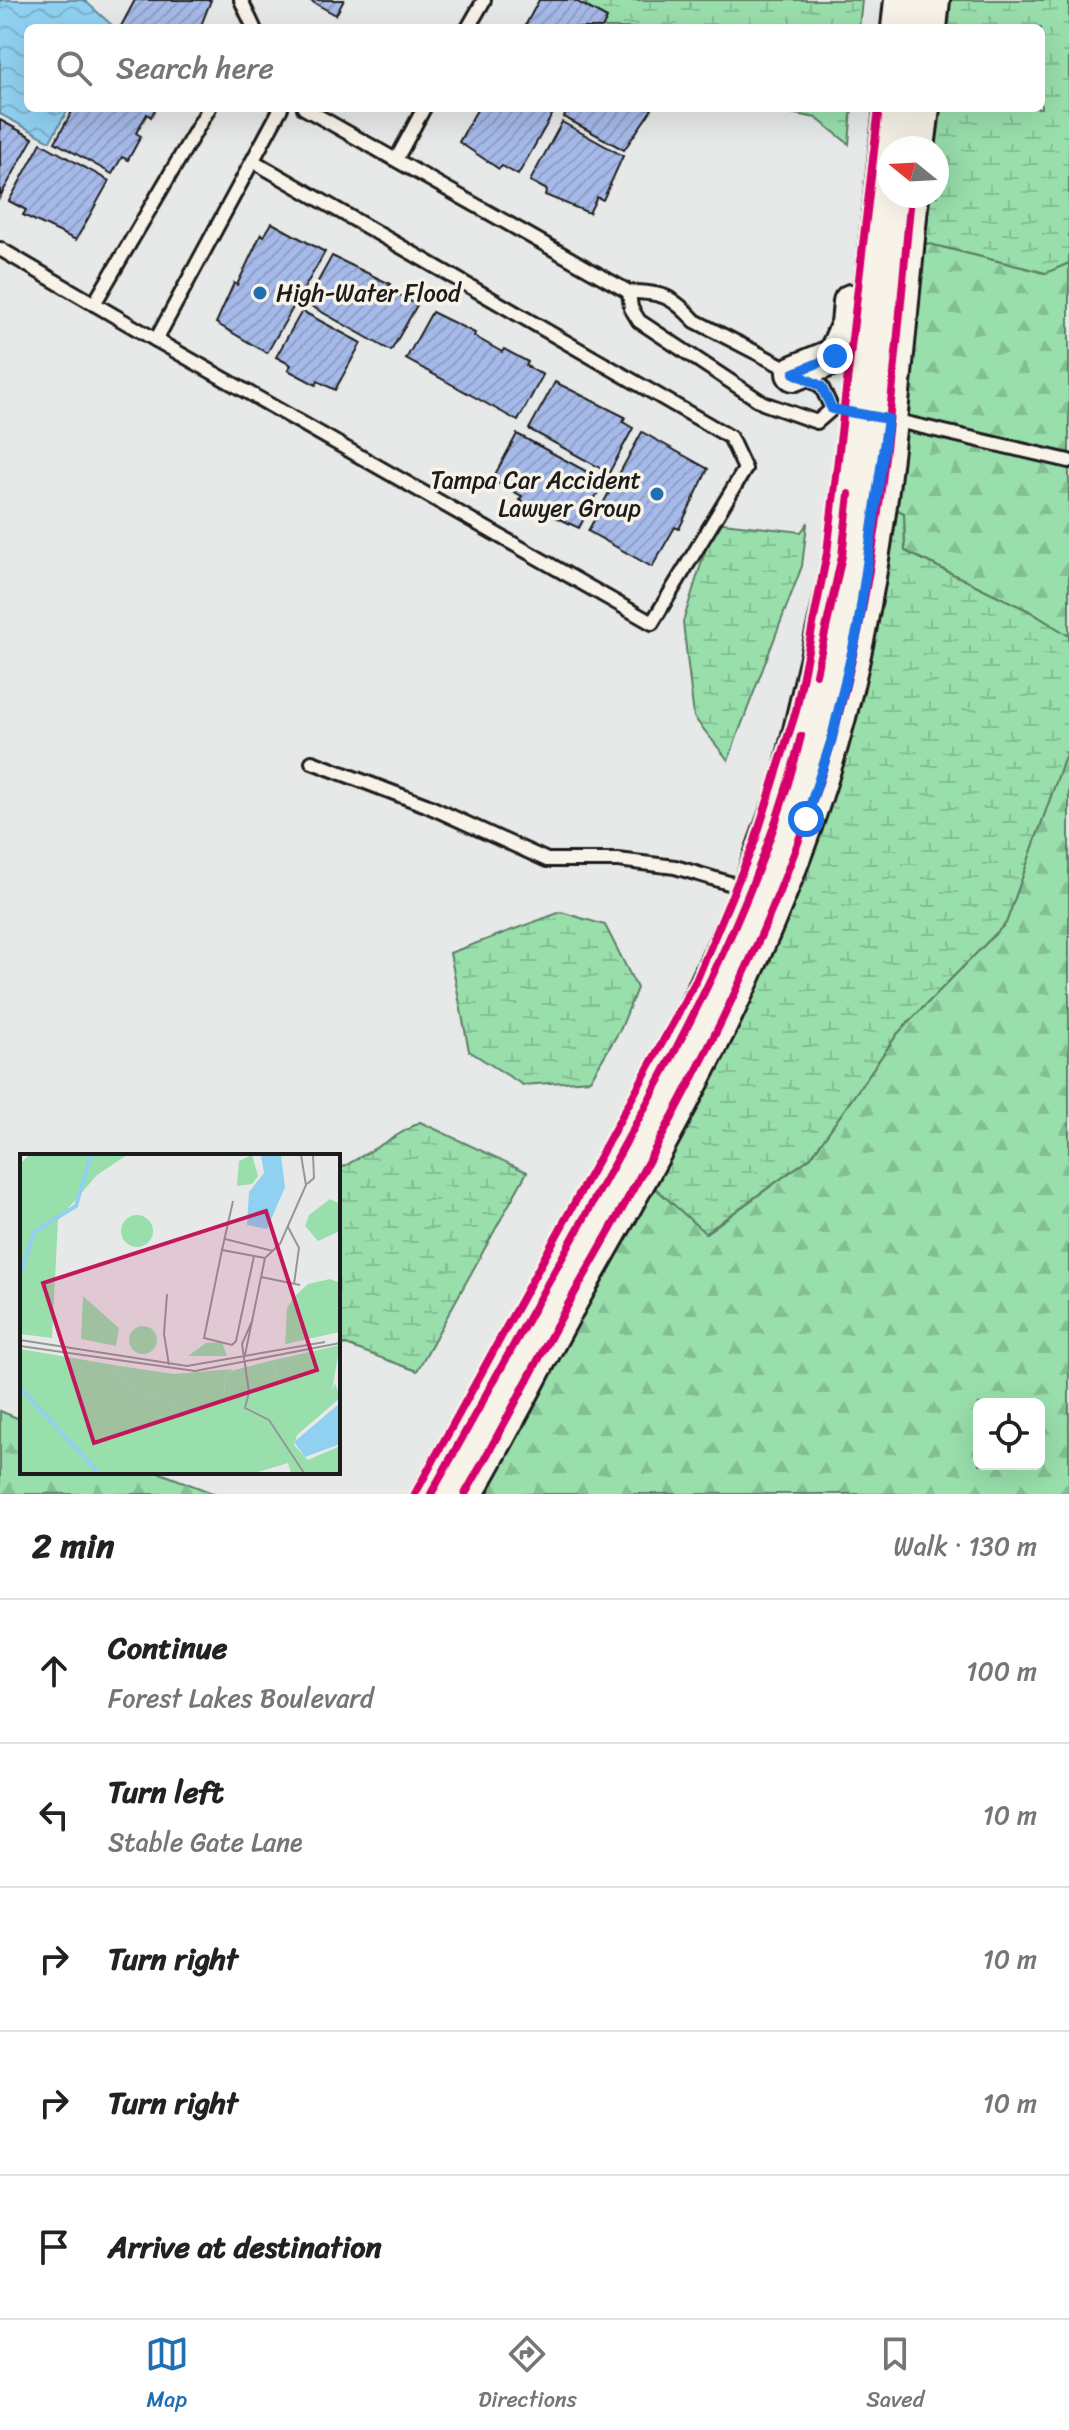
<!DOCTYPE html>
<html lang="en">
<head>
<meta charset="utf-8">
<style>
  :root { --surface:#fff; --page:#f6f6f6; --text:#222; --muted:#767676; --line:#e0e0e0; --accent:#1f6fb2 }
  body { margin:0; font-family:Sriracha,sans-serif; background:var(--page); color:var(--text) }
  .controls { position:absolute; right:24px; bottom:24px; display:grid; overflow:hidden; border-radius:12px; box-shadow:0 8px 32px #0002 }
  .controls button { width:72px; height:72px; display:grid; place-items:center; padding:0; border:0; border-bottom:2px solid var(--line); background:var(--surface); color:var(--text); font:40px sans-serif }
  .compass { position:absolute; left:877px; top:136px; width:72px; height:72px; border-radius:50%; background:var(--surface); box-shadow:0 8px 32px #0002; rotate:288deg }
  .stop { position:absolute; width:24px; height:24px; margin:-18px; border:6px solid #1a73e8; border-radius:50%; background:#fff }
  .stop.end { background:#1a73e8; border-color:#fff; box-shadow:0 2px 8px #0008 }
  .list { margin:0; padding:0; list-style:none }
  h2 { display:flex; justify-content:space-between; align-items:center; height:104px; margin:0; padding:0 32px; font-size:34px }
  h2 small { font-size:26px; font-weight:400; color:var(--muted) }
  .list li { display:grid; grid-template-columns:52px 1fr auto; gap:24px; align-items:center; box-sizing:border-box; height:144px; padding:0 32px; border-top:2px solid var(--line) }
  .list b { display:block; font-size:30px; white-space:nowrap }
  .list p { margin:0; font-size:26px; white-space:nowrap; color:var(--muted) }
  .list em { font-size:26px; font-style:normal; color:var(--muted) }
  .icon { flex:none; width:44px; height:44px; fill:none; stroke:currentColor; stroke-width:2; stroke-linecap:round; stroke-linejoin:round }
  .map { position:relative; flex:none; width:1069px; height:1494px; overflow:hidden }
  .search { position:absolute; background:var(--surface); box-shadow:0 8px 32px #0002; left:24px; right:24px; top:24px; height:88px; display:flex; align-items:center; gap:20px; box-sizing:border-box; padding:0 28px; border-radius:12px; color:var(--muted); font-size:30px }
  .sheet { height:824px; background:var(--surface) }
  nav { display:flex; justify-content:space-around; align-items:center; box-sizing:border-box; height:112px; border-top:2px solid var(--line); background:var(--surface); font-size:22px; color:var(--muted) }
  nav a { display:grid; justify-items:center; gap:4px }
  nav .on { color:var(--accent) }
  .map>svg:first-child { display:block }
</style>
</head>
<body>
<div class="map">
<svg width="1069" height="1494" viewBox="0 0 1069 1494">
  <defs>
    <pattern id="forest-firs" width="22" height="20" patternUnits="userSpaceOnUse" patternTransform="scale(2)"><rect width="22" height="20" fill="#99dfac"/><path d="M5 1l3.5 6h-7zM16 11l3.5 6h-7z" fill="#83bf93"/></pattern>
    <pattern id="wetland-marsh" width="20" height="14" patternUnits="userSpaceOnUse" patternTransform="scale(2)"><rect width="20" height="14" fill="#99dfac"/><path d="M1 5h8M5 5V1M11 12h8M15 12V8" fill="none" stroke="#83bf93"/></pattern>
    <pattern id="water-waves" width="16" height="10" patternUnits="userSpaceOnUse" patternTransform="scale(2)"><rect width="16" height="10" fill="#90d1f1"/><path d="M0 5q4-4 8 0t8 0" fill="none" stroke="#7cb3ce"/></pattern>
    <pattern id="building-hatch" width="6" height="6" patternUnits="userSpaceOnUse" patternTransform="scale(2)"><rect width="6" height="6" fill="#a6bae9"/><path d="M-1 1l2-2M0 6l6-6M5 7l2-2" fill="none" stroke="#8e9fc7"/></pattern>
  </defs>
  <rect width="100%" height="100%" fill="#e7e8e8"/>
  <filter id="ink" filterUnits="userSpaceOnUse"><feTurbulence type="fractalNoise" baseFrequency=".0125" numOctaves="2"/><feDisplacementMap in="SourceGraphic" scale="16" xChannelSelector="R" yChannelSelector="G"/><feConvolveMatrix kernelMatrix="1 2 1 2 8 2 1 2 1" color-interpolation-filters="sRGB"/></filter>
  <g filter="url(#ink)">
    <!-- forest -->
    <g fill="url(#forest-firs)" stroke="#5a7e64" stroke-width="2" fill-rule="evenodd">
      <path d="M922 242 1045 273 1069 263V636L1029 611 905 551 904 514 894 508 902 431 907 430 904 419Z"/>
      <path d="M1069 745V1494H484L653 1186 706 1233 811 1157 898 1033 1006 923ZM979 1404H1039V1464H979Z"/>
      <path d="M0 1411 22 1420V1472H158L215 1494H0Z"/>
    </g>
    <!-- wetland -->
    <g fill="url(#wetland-marsh)" stroke="#5a7e64" stroke-width="2">
      <path d="M583 0H862L859 28H605Z"/>
      <path d="M947 0H1069V263L1046 273 922 242 927 196H937V148H933L938 108H1041V28H944Z"/>
      <path d="M765 108H852L849 144 816 118Z"/>
      <path d="M894 508 904 513 905 551 1029 611 1069 636V745L1006 923 898 1033 811 1157 705 1233 653 1186 757 985 802 880H807V868L847 746Z"/>
      <path d="M714 522 801 532 807 524 802 566 728 760 694 717 683 622Z"/>
      <path d="M561 912 605 925 637 988 621 1028 590 1080 523 1085 469 1051 450 953Z"/>
      <path d="M420 1122 527 1172 417 1371 338 1342V1170Z"/>
    </g>
    <!-- water -->
    <path fill="url(#water-waves)" stroke="#62899c" stroke-width="2" d="M0 0H84L114 27 28 28V108H69L50 141 0 114Z"/>
    <!-- building -->
    <g fill="url(#building-hatch)" stroke="#1c1c1c" stroke-width="2">
      <path d="M135 0H211L200 28H120Z"/>
      <path d="M309 0H344L336 15Z"/>
      <path d="M539 0H574L607 18 602 28H524Z"/>
      <path d="M74 108H156L151 117 147 114 136 133 141 136 128 160 122 157 112 174 55 142Z"/>
      <path d="M478 108H556L518 175 502 166 499 169 459 142Z"/>
      <path d="M569 108H651L652 109 624 150 564 117Z"/>
      <path d="M0 120 33 138 0 197Z"/>
      <path d="M562 122 623 156 603 200 597 197 589 213 545 195 547 190 530 181Z"/>
      <path d="M41 143 109 181 76 240 23 215 26 210 9 201Z"/>
      <path d="M272 223 325 252 267 353 216 323 234 283 237 285 261 234 264 236Z"/>
      <path d="M332 256 390 284 388 288 417 305 391 351 306 303Z"/>
      <path d="M302 311 361 343 335 390 318 381 316 385 288 370 291 365 276 357Z"/>
      <path d="M432 312 475 333 474 336 502 352 504 349 528 362 526 366 543 375 518 421 406 359Z"/>
      <path d="M555 382 625 417 623 422 633 428 609 473 529 429Z"/>
      <path d="M642 432 708 469 679 529 675 527 652 567 588 531Z"/>
      <path d="M517 434 604 481 579 528 519 500 522 496 492 480Z"/>
    </g>
    <g fill="none" stroke-linecap="round" stroke-linejoin="round">
      <defs>
        <g id="service">
          <path d="M241 0 254 28"/>
          <path d="M468 28 484 0"/>
          <path d="M304 108 629 292C662 292 672 296 695 321L821 386 832 409"/>
          <path d="M397 158 424 108"/>
          <path d="M253 161 730 437 745 469 652 623 156 340 281 108"/>
          <path d="M0 249 156 340"/>
          <path d="M629 292 631 308 639 321 763 403 817 422 832 409"/>
          <path d="M94 304 209 108"/>
          <path d="M893 420 1069 461"/>
          <path d="M312 762 426 805 547 860H618L675 867 749 889"/>
        </g>
        <g id="secondary">
          <path d="M899 28 902 0"/>
          <path d="M929 28 932 0"/>
          <path d="M917 148 922 108"/>
          <path d="M794 373 835 356 849 324 851 302"/>
          <path d="M431 1494 686 1032 745 903 789 782 842 556 892 108"/>
          <path d="M465 1494C505 1425 540 1354 579 1285 678 1112 776 935 831 742 882 565 893 378 911 196"/>
        </g>
      </defs>
      <!-- service casing -->
      <use href="#service" stroke="#1c1c1c" stroke-width="18"/>
      <!-- secondary casing -->
      <use href="#secondary" stroke="#1c1c1c" stroke-width="40"/>
      <!-- service -->
      <use href="#service" stroke="#f7f3e8" stroke-width="12"/>
      <!-- secondary -->
      <use href="#secondary" stroke="#f7f3e8" stroke-width="34"/>
      <defs>
        <g id="cycleway">
          <path d="M816 674 842 556 849 494"/>
          <path d="M415 1494 696 981 755 841 796 711 827 553 879 108"/>
          <path d="M431 1494C490 1388 549 1281 608 1175 685 1035 762 893 801 736"/>
          <path d="M465 1494C505 1425 540 1354 579 1285 678 1112 776 935 831 742 882 565 893 378 911 196"/>
        </g>
      </defs>
      <!-- cycleway casing -->
      <use href="#cycleway" stroke="#f7f3e8" stroke-width="13"/>
      <!-- cycleway -->
      <use href="#cycleway" stroke="#d6006c" stroke-width="8"/>
    </g>
  </g>
  <g fill="none" stroke-linecap="round" stroke-linejoin="round" filter="url(#ink)">
    <!-- route -->
    <path stroke="#1a73e8" stroke-width="10" d="M806 819 831 742 858 627 888 419 832 409 821 386 794 373 835 356"/>
  </g>
  <!-- markers -->
  <g fill="#1f6fb2" stroke="#f7f3e8" stroke-width="3">
    <circle cx="260" cy="293" r="8"/>
    <circle cx="657" cy="494" r="8"/>
  </g>
  <g text-anchor="middle" dominant-baseline="central" stroke-width="7" stroke-linejoin="round" paint-order="stroke">
    <!-- poi labels -->
    <g font-size="24" fill="#1c1c1c" stroke="#f7f3e8" text-anchor="start">
      <text x="276" y="293">High-Water Flood</text>
      <text x="641" y="480" text-anchor="end">Tampa Car Accident<tspan x="641" dy="28">Lawyer Group</tspan></text>
    </g>
  </g>
  <!-- overview -->
  <g transform="translate(20 1154)">
    <rect width="320" height="320" fill="#e7e8e8"/>
    <path d="M273 290 288 306 320 292V319H271L266 303Z" fill="#99dfac"/>
    <path d="M9 1H107L77 21 38 66 32 184 0 180V10ZM0 195 100 212 96 222 112 234 157 251 204 240 207 218 254 206 256 226 312 236 315 229 320 244 277 281 268 309 235 319H0Z" fill="#99dfac"/>
    <path d="M232 1 238 22 232 30 217 32 219 7ZM310 45 320 50V77L298 87 285 72 289 61ZM101 77a16 16 0 1 1 32 0a16 16 0 1 1-32 0ZM310 125 320 129V178L265 190 267 154 275 142 288 130ZM63 142 99 174 96 192 61 185ZM109 186a14 14 0 1 1 28 0a14 14 0 1 1-28 0ZM202 188 207 202H168L186 189ZM320 191 312 236 297 246H277L256 226 254 206ZM100 212 154 220 213 215 207 219 202 250 176 252 157 251 112 234 96 222Z" fill="#99dfac"/>
    <path d="M241 1H261L265 33 247 75 227 71 229 38 244 19ZM320 249V290L285 303 274 288Z" fill="#90d1f1"/>
    <path fill="none" stroke="#90d1f1" stroke-width="4" d="M0 121 14 78 56 52 71 1M0 234 79 319"/>
    <path fill="none" stroke="#969696" stroke-width="2" d="M287 30 294 24 293 1M268 73 279 94 274 130M205 85 253 97M202 96 213 47M234 102 216 187 212 191 184 184 202 96 234 102 245 104M241 123 280 131M147 140 144 180 149 211M233 165 222 190 229 238 225 254 249 266 284 319M0 186 167 212 305 188M0 192 175 217 320 189M225 201 245 104 260 90 286 31 281 1"/>
    <path fill="#c2185b" fill-opacity="0.15" stroke="#c2185b" stroke-width="4" d="M246 57 297 216 74 289 23 129Z"/>
    <rect width="320" height="320" fill="none" stroke="#1c1c1c" stroke-width="4"/>
  </g>
</svg>
<div class="controls">
<button><svg class="icon" aria-label="locate" viewBox="0 0 24 24"><circle cx="12" cy="12" r="6"/><path d="M12 2v4M12 18v4M2 12h4M18 12h4"/></svg></button>
</div>
<svg class="compass" viewBox="-18 -18 36 36"><path d="M0-13l5 13h-10z" fill="#e53935"/><path d="M0 13l5-13h-10z" fill="#767676"/></svg>
<div class="stop" style="left:806px;top:819px"></div>
<div class="stop end" style="left:835px;top:356px"></div>
<div class="search"><svg class="icon" aria-label="search" viewBox="0 0 24 24"><circle cx="10" cy="10" r="6"/><path d="M15 15l6 6"/></svg>Search here</div>
</div>
<section class="sheet">
<h2>2 min<small>Walk · 130 m</small></h2>
<ul class="list">
<li><svg class="icon" aria-label="ahead" viewBox="0 0 24 24"><path d="M12 20V5M6 11l6-6 6 6"/></svg><div><b>Continue</b><p>Forest Lakes Boulevard</p></div><em>100 m</em></li>
<li><svg class="icon" aria-label="left" viewBox="0 0 24 24"><path d="M17 20v-9H6M10 6l-5 5 5 5"/></svg><div><b>Turn left</b><p>Stable Gate Lane</p></div><em>10 m</em></li>
<li><svg class="icon" aria-label="right" viewBox="0 0 24 24"><path d="M7 20v-9h11M14 6l5 5-5 5"/></svg><div><b>Turn right</b></div><em>10 m</em></li>
<li><svg class="icon" aria-label="right" viewBox="0 0 24 24"><path d="M7 20v-9h11M14 6l5 5-5 5"/></svg><div><b>Turn right</b></div><em>10 m</em></li>
<li><svg class="icon" aria-label="arrive" viewBox="0 0 24 24"><path d="M6 21V4h12l-3 4 3 4H6"/></svg><div><b>Arrive at destination</b></div></li>
</ul>
</section>
<nav>
<a class="on"><svg class="icon" aria-label="map" viewBox="0 0 24 24"><path d="M3 6l6-2 6 2 6-2v14l-6 2-6-2-6 2zM9 4v14M15 6v14"/></svg>Map</a>
<a><svg class="icon" aria-label="directions" viewBox="0 0 24 24"><path d="M12 3l9 9-9 9-9-9zM9 14v-3h6M13 9l2 2-2 2"/></svg>Directions</a>
<a><svg class="icon" aria-label="saved" viewBox="0 0 24 24"><path d="M7 4h10v16l-5-4-5 4z"/></svg>Saved</a>
</nav>
</body>
</html>
